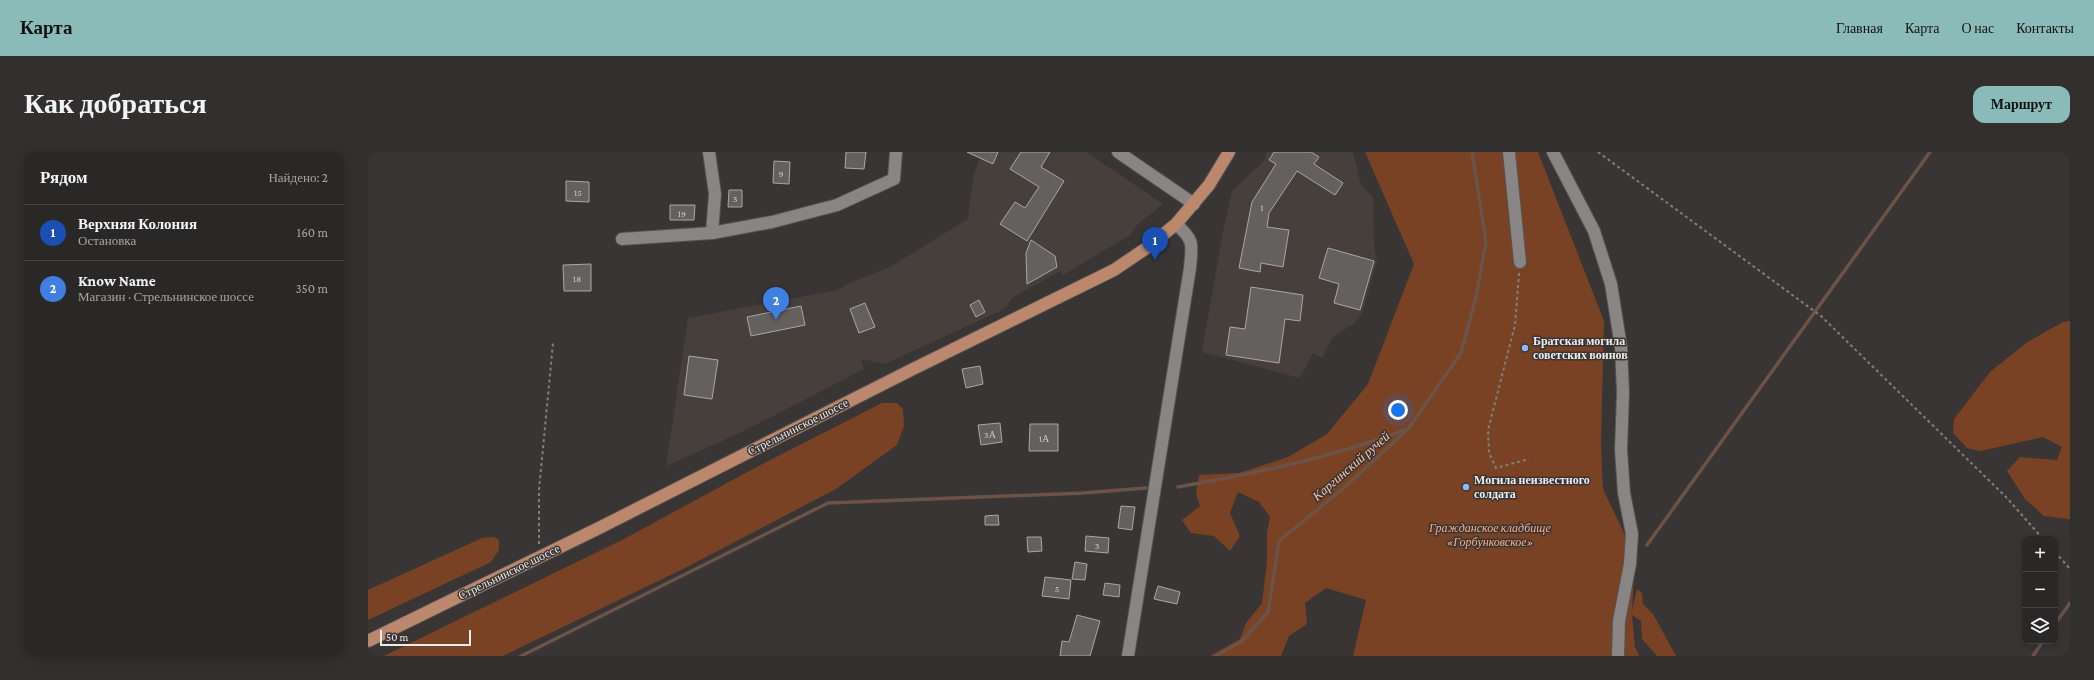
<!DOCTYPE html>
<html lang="ru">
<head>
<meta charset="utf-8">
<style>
  :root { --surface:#2a2827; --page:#32302f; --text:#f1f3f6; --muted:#a5a6a7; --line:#464444; --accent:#8bbbb9 }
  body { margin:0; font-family:"Crimson Pro",serif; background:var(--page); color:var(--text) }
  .controls { position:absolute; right:12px; bottom:12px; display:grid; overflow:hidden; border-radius:8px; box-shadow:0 2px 10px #0003 }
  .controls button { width:36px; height:36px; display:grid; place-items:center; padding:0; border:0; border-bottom:1px solid var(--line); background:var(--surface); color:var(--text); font:20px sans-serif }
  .scale { position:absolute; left:12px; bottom:10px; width:91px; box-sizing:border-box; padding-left:4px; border:2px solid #efedec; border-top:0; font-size:11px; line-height:14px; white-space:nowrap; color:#efedec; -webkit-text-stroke:3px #383534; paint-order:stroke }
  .you { position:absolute; left:1030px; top:258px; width:14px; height:14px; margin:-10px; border:3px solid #fff; border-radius:50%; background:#1a73e8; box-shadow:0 0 0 6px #1a73e833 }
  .badge { display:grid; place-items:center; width:26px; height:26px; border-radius:50%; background:var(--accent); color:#fff; font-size:13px; font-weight:700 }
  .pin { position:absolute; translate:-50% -33px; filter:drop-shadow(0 1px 2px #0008) }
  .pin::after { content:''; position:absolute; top:21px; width:14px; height:12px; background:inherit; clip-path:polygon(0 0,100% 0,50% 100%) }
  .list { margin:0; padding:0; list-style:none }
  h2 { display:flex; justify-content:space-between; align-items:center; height:52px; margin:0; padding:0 16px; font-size:17px }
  h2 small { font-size:13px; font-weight:400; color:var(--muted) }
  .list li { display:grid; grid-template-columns:26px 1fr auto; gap:12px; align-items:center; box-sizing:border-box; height:56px; padding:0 16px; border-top:1px solid var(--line) }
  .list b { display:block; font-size:15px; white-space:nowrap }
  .list p { margin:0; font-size:13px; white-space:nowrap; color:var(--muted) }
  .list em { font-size:13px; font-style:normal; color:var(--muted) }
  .icon { flex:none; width:22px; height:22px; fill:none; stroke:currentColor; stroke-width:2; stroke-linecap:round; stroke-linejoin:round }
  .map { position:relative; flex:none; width:1702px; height:504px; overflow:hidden; border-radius:12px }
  header { display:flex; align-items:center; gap:24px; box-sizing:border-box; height:56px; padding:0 20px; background:var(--accent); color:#111 }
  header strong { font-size:19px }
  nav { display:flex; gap:22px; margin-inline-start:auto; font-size:14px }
  .intro { display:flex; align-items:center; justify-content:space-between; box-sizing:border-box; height:96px; padding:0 24px }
  h1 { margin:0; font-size:28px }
  .button { padding:10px 18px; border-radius:12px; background:var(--accent); color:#111; font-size:14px; font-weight:700 }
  main { display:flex; gap:24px; padding:0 24px }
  aside { flex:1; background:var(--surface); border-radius:12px; box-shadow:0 2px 10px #0003 }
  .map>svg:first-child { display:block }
</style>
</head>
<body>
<header>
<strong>Карта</strong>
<nav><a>Главная</a><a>Карта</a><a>О нас</a><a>Контакты</a></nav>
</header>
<div class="intro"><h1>Как добраться</h1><a class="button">Маршрут</a></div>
<main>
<aside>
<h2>Рядом<small>Найдено: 2</small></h2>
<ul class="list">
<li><span class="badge" style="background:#1a4fb4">1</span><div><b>Верхняя Колония</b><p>Остановка</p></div><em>160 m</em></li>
<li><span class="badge" style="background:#3f7fe0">2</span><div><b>Know Name</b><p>Магазин · Стрельнинское шоссе</p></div><em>350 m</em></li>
</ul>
</aside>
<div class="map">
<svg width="1702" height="504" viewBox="0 0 1702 504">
  <rect width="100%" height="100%" fill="#383534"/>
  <!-- built -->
  <g fill="#473f3b">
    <path d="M614 0H718L795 52 770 72 762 83 695 123 692 119 644 146 638 156 517 212 493 207 496 217 374 280 298 314 320 166 470 138 477 133 522 115 600 67 605 25Z"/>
    <path d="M899 0H985L993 33 1005 45 1006 93 1009 109 994 162 985 172 964 186 954 206 945 201 932 226 834 200 855 79 864 39 897 8Z"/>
  </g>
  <!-- green -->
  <g fill="#794225">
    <path d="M997 0H1170L1236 169 1233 290 1235 337 1257 383 1266 418 1264 459 1269 437 1274 441 1275 452 1285 462 1308 504H1289L1274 487 1273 469 1264 463 1267 495 1271 504H985L998 448 958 436 937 451 939 472 921 484 913 504H842L872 487 878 471 894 451 899 410V380L902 365 891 350 870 340 862 361 872 384 862 399 846 384 823 381 814 368 832 354 828 342 831 323 871 321 920 305 959 282 1000 232 1046 112Z"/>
    <path d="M1702 169V367H1701L1676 364 1657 347 1639 319 1652 305 1689 308 1694 295 1675 285 1613 299 1599 296 1585 281 1586 267 1622 220 1658 191 1695 170Z"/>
    <path d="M514 251H529L535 257 536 274 529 293 468 337 317 416 135 504H16L256 387 383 318Z"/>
    <path d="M126 385 131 388V398L123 410 0 468V438L114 386Z"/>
  </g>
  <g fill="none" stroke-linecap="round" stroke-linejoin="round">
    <!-- stream -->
    <g stroke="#6b5347" stroke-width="3.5">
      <path d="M810 335C888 321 963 306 1037 278"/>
      <path d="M1279 393 1562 0"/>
      <path d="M1687 472 1702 451"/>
      <path d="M153 504 460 351 715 341 778 336"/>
      <path d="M848 504 874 489 900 460 911 389 978 334 1040 277 1093 201 1108 145 1118 90 1104 0"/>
      <path d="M1665 504 1675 489"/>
    </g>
  </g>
  <!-- building -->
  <g fill="#63605e" stroke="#aaa7a5">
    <path d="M478 0H498L496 17 477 16Z"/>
    <path d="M599 0H630L625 12Z"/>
    <path d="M653 0H682L673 15 696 29 659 89 632 72 647 50 657 56 671 35 642 17Z"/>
    <path d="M906 0H943L951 5 946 12 975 31 967 43 929 19 901 61 899 75 921 78 915 115 893 111 892 120 871 116 884 50 908 12 901 8Z"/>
    <path d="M406 9 422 10 421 32 405 31Z"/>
    <path d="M198 29 221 30V50L198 49Z"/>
    <path d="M361 38H374V55H360Z"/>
    <path d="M302 53H327L326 68H302Z"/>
    <path d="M663 88 687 104 689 115 659 132 658 101Z"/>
    <path d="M960 96 1006 109 992 158 966 151 971 132 951 126Z"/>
    <path d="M223 112V139H196L195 113Z"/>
    <path d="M883 135 935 143 932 169 917 167 911 211 858 203 862 175 877 177Z"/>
    <path d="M611 148 617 160 608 165 602 153Z"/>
    <path d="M497 151 507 175 491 181 482 157Z"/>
    <path d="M433 154 437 173 383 184 379 165Z"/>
    <path d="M321 204 350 208 344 247 316 243Z"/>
    <path d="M612 214 615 232 598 236 594 217Z"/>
    <path d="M632 271 634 290 613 293 610 273Z"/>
    <path d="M662 272H690V299H661Z"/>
    <path d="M753 354 767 355 764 378 750 376Z"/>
    <path d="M630 363 631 373H617V364Z"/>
    <path d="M718 384 741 386 740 401 717 399Z"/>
    <path d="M659 385H673L674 399 660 400Z"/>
    <path d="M707 410 719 412 717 428 704 427Z"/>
    <path d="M677 425 703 428 701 447 674 444Z"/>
    <path d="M737 431 752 433 751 445 735 443Z"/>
    <path d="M790 434 812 440 809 452 786 447Z"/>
    <path d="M709 463 732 469 722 504H692L694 489 701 490Z"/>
  </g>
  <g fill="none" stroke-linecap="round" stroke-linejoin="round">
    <defs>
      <g id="minor">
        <path d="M341 0 347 42 344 81"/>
        <path d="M750 0 826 52"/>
        <path d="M1141 0 1152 110"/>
        <path d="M1185 0 1226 79 1243 132 1253 195 1255 240 1253 298 1256 341 1264 382 1262 412 1251 469 1250 504"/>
        <path d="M254 87 344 81 404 70 469 53 526 27 528 0"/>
        <path d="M760 504 822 116C824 92 827 89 808 72"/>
      </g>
      <path id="major" d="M0 489 231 376 543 218 746 118 780 95 808 72 841 33 861 0"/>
    </defs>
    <!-- minor casing -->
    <use href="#minor" stroke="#555352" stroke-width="14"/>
    <!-- major casing -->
    <use href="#major" stroke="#555352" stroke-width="14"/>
    <!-- path -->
    <g stroke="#82807f" stroke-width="2" stroke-dasharray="3 3" stroke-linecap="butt">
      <path d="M1230 0 1453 164 1639 346 1675 387"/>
      <path d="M1151 121 1147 173 1120 278 1121 301 1128 316 1161 307"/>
      <path d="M171 392V338L185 191"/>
      <path d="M1687 400 1702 417"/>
    </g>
    <!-- minor -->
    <use href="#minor" stroke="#888584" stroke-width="12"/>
    <!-- major -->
    <use href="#major" stroke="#bc886d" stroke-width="12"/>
  </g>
  <!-- markers -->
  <g fill="#8cb9fc" stroke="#383534" stroke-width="1.5">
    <circle cx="1157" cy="196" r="4"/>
    <circle cx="1098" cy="335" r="4"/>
  </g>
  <g text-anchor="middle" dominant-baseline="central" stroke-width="3" stroke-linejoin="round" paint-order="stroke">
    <!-- number labels -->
    <g font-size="10" fill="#cccac8">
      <text x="413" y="21">9</text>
      <text x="210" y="40">15</text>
      <text x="367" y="46">3</text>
      <text x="894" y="55">1</text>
      <text x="314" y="61">19</text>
      <text x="209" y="126">18</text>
      <text x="622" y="282">3А</text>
      <text x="676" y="286">1А</text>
      <text x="729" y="393">3</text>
      <text x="689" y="436">5</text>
    </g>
    <!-- poi labels -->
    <g font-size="12" font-weight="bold" fill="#efedec" stroke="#383534" text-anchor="start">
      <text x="1165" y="189">Братская могила<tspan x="1165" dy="14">советских воинов</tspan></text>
      <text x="1106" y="328">Могила неизвестного<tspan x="1106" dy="14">солдата</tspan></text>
    </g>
    <!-- street labels -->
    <g font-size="12" fill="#efedec" stroke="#383534">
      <text transform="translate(430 275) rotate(-27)">Стрельнинское шоссе</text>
      <text transform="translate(141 420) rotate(-26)">Стрельнинское шоссе</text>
    </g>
    <!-- park labels -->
    <g font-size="12" font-style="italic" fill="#fbae86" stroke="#383534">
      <text x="1122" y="376">Гражданское кладбище<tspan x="1122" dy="14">«Горбунковское»</tspan></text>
    </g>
    <!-- water labels -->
    <g font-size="13" font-style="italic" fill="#ffc4a6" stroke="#383534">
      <text transform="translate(983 314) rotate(-41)">Каргинский ручей</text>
    </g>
  </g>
</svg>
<div class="controls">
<button>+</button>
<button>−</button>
<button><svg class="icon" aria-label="layers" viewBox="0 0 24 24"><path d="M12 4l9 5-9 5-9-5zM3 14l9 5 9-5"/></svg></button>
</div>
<div class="scale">50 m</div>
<div class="you"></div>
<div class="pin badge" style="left:787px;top:108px;background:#1a4fb4">1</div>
<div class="pin badge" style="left:408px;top:168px;background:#3f7fe0">2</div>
</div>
</main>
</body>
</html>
